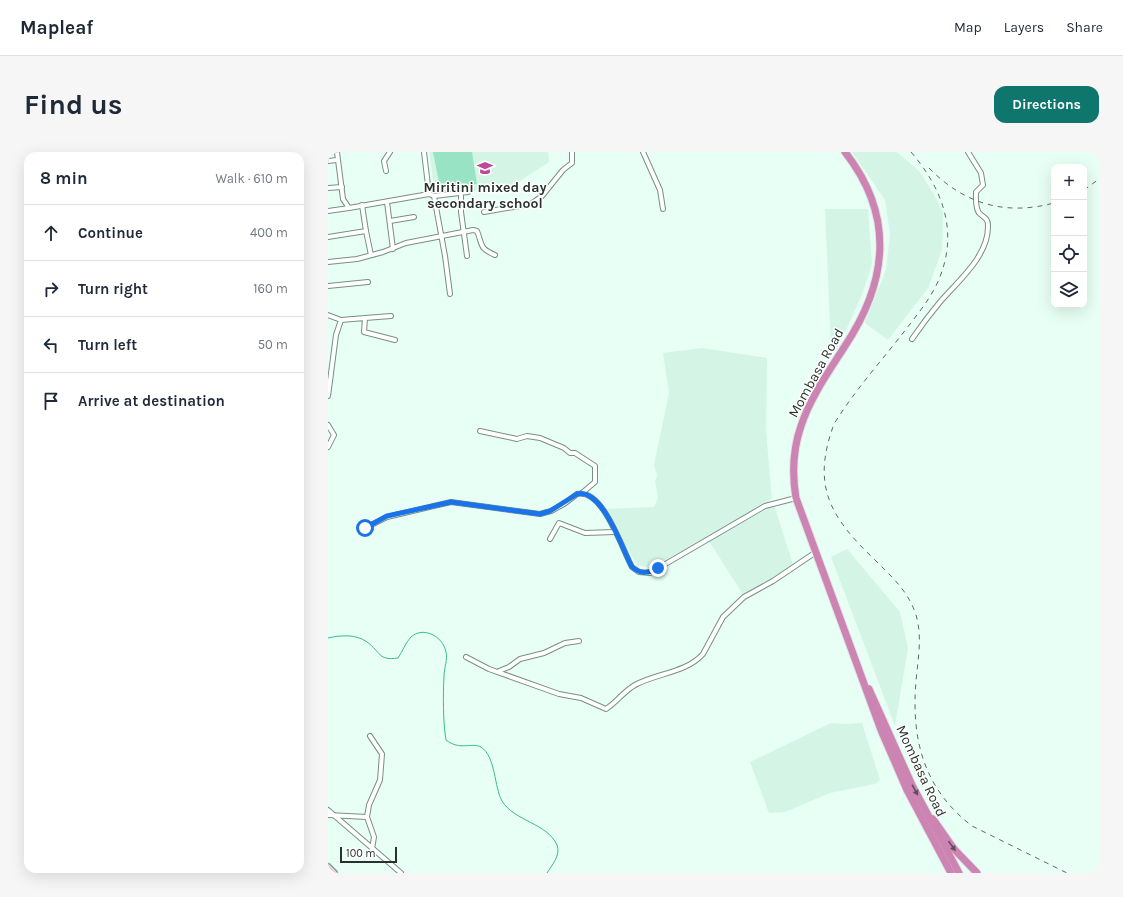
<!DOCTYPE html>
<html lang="en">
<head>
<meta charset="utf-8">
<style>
  :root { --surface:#fff; --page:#f6f6f7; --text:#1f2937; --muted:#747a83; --line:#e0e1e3; --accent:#0f766e }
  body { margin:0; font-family:Karla,sans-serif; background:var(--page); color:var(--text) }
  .controls { position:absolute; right:12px; top:12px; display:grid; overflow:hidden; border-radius:8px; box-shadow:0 4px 16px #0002 }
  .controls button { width:36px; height:36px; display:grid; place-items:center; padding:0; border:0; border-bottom:1px solid var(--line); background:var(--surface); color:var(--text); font:20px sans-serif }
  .scale { position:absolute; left:12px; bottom:10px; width:57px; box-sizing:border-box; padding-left:4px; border:2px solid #28312d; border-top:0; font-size:11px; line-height:14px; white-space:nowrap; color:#28312d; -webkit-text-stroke:3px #fff; paint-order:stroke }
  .stop { position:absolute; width:12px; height:12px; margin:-9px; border:3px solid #1a73e8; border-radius:50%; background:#fff }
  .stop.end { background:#1a73e8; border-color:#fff; box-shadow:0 1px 4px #0008 }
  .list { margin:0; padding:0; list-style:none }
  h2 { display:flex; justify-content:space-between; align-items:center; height:52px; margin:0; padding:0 16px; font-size:17px }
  h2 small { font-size:13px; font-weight:400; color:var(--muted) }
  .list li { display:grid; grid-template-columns:26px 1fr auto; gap:12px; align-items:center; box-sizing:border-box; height:56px; padding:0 16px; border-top:1px solid var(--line) }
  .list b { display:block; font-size:15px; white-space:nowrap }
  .list em { font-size:13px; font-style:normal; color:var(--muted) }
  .icon { flex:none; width:22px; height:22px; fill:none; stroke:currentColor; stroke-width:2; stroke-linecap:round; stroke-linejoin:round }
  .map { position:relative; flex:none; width:771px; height:721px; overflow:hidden; border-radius:12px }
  header { display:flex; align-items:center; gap:24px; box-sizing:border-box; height:56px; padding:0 20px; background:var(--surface); border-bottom:1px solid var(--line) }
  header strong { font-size:19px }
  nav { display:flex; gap:22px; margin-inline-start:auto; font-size:14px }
  .intro { display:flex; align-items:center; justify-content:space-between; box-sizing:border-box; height:96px; padding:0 24px }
  h1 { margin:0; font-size:28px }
  .button { padding:10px 18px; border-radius:12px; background:var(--accent); color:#fff; font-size:14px; font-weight:700 }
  main { display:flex; gap:24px; padding:0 24px }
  aside { flex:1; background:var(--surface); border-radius:12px; box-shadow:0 4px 16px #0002 }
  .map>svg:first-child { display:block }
</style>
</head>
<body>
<header>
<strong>Mapleaf</strong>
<nav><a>Map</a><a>Layers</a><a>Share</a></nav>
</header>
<div class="intro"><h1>Find us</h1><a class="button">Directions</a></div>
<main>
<aside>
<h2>8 min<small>Walk · 610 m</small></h2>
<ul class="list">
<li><svg class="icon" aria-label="ahead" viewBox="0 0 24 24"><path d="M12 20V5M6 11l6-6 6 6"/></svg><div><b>Continue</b></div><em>400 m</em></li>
<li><svg class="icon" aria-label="right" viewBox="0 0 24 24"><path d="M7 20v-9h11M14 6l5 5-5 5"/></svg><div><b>Turn right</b></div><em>160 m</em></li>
<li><svg class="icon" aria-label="left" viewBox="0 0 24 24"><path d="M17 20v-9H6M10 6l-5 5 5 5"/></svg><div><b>Turn left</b></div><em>50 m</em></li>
<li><svg class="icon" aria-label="arrive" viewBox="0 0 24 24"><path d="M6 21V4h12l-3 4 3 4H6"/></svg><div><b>Arrive at destination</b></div></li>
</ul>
</aside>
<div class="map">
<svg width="771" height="721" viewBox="0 0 771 721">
  <rect width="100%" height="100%" fill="#e7fff4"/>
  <!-- built -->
  <g fill="#d4f5e6">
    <path d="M101 0H220L221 10 180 37 107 41Z"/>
    <path d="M524 0H569L591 19 604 39 615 60 614 98 600 136 560 188 537 171 558 118 562 82 557 48Z"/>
    <path d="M497 57H540L544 112 535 140 519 176 507 197 503 195Z"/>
    <path d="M374 196 439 206 438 278 444 347 323 416 309 413 276 357 326 355 330 346 327 329 329 323 326 313 341 241 335 201Z"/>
    <path d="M446 353 465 412 416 444 381 389Z"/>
    <path d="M519 397 572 460 580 496 567 574 503 405Z"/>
    <path d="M503 571 519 572 534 571 552 628 547 632 502 641 457 660 441 661 422 610Z"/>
  </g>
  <!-- green -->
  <path fill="#98e3c4" d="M105 0H144L149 32 112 35Z"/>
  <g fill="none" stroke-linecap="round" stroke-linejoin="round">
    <!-- stream -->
    <path stroke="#3aba91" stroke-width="1" d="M0 486C13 483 28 482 39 490 53 500 50 509 70 506 75 499 77 491 83 485 95 474 115 484 118 500 120 507 116 516 116 524 115 542 115 571 118 588 132 599 144 590 153 595 168 605 166 635 174 649 186 669 219 671 229 693 233 703 224 713 219 721"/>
    <defs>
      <g id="minor">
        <path d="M9 0 15 47 21 56 101 42 106 44 140 40"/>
        <path d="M96 0 101 42"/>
        <path d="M315 0 332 38 335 57"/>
        <path d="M0 9 9 8"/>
        <path d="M58 19 56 9 62 0"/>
        <path d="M0 36 14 35"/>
        <path d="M133 41V60L139 104"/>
        <path d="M106 44 117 104 122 142"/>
        <path d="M59 50 65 97"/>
        <path d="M0 59 21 56"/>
        <path d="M156 60 203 52 214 44 235 18 244 11V0"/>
        <path d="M62 69 86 65"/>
        <path d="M38 79 43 103"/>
        <path d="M0 85 38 79 34 53"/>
        <path d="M0 110 29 107 55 100 78 91 145 78 149 79C155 94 151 96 167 103"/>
        <path d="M0 134 40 130"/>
        <path d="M0 163 13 168 8 183 2 229 0 230"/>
        <path d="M37 166 63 164"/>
        <path d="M13 168 37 166 36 180 67 188"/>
        <path d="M584 187C593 174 602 162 612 150 630 129 661 104 660 73 660 66 655 65 651 61 647 55 648 46 648 40L655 33 653 21 640 0"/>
        <path d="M0 244 2 229"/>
        <path d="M0 273 6 283 0 295"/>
        <path d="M152 279 189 287 199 284 212 286 236 296 242 301H247L267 314V330L254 341"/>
        <path d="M37 376 59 365 123 350 212 362 223 359 236 352 249 342C275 336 294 397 304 415L311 420 322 421 437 354 468 346"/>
        <path d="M222 387 231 371 257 381 287 380"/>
        <path d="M138 505 161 517 231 542 253 546 278 557C289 550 296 539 307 533 329 521 358 521 375 502L395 465 416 445 445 429 488 400"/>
        <path d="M171 519 181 515 192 507 216 501 237 491 251 489"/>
        <path d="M42 584 54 602 52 628 41 653 39 665 46 685 44 697"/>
        <path d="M0 658 73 721"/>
        <path d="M0 663 39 665"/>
      </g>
      <path id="secondary" d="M0 715 6 721"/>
      <g id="trunk">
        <path d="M517 0C567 64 560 129 517 194 501 219 482 246 473 274 465 297 464 322 468 346L553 578 579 638 623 721"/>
        <path d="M541 537 584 633 631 721"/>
        <path d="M605 667 626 697 649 721"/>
      </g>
    </defs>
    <!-- minor casing -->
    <use href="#minor" stroke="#798f85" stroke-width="6"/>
    <!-- secondary casing -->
    <use href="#secondary" stroke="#798f85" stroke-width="8"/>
    <!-- trunk casing -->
    <use href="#trunk" stroke="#e1e2e2" stroke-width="9"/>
    <!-- minor -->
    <use href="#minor" stroke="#fff" stroke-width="4"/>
    <!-- secondary -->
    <use href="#secondary" stroke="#ecd1e2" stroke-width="5.5"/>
    <!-- trunk -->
    <use href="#trunk" stroke="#cc84b3" stroke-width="7"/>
    <!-- rail -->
    <g stroke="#5e6b65" stroke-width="1" stroke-dasharray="5 5" stroke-linecap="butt">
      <path d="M583 0C613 35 630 76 613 122 606 142 592 159 579 176 555 207 527 238 506 272 483 334 502 365 547 408 563 424 579 438 587 460 595 483 590 506 588 529 583 588 596 637 644 674L739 721"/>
      <path d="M601 16C636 52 677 64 726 51"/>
      <path d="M756 38 771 27"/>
    </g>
  </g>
  <!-- one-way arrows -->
  <defs><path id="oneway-solid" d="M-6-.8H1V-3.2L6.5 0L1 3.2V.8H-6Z"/></defs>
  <g fill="#614e5c">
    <use href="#oneway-solid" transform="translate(587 638) rotate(61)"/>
    <use href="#oneway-solid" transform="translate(624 694) rotate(54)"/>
  </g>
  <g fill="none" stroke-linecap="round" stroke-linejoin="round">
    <!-- route -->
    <path stroke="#1a73e8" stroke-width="5" d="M37 376 59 364 123 350 212 362 222 359 249 342C275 336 294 397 304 415 313 423 321 421 330 416"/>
  </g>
  <!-- icons -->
  <defs>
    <symbol id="school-bare" viewBox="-9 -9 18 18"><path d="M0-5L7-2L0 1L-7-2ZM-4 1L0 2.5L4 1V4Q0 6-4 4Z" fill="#c1479b" stroke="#fff" stroke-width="2.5" paint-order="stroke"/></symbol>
  </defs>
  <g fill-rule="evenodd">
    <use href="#school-bare" x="146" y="5" width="22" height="22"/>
  </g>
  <g text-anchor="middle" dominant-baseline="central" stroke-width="3" stroke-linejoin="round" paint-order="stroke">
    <!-- poi labels -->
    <g font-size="14" font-weight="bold" fill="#28312d" stroke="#fff">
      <text x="157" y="35">Miritini mixed day<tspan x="157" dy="16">secondary school</tspan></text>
    </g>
    <!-- street labels -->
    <g font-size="14" fill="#28312d" stroke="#fff">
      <text transform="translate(488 221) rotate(-61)">Mombasa Road</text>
      <text transform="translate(593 619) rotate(65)">Mombasa Road</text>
    </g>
  </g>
</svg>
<div class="controls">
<button>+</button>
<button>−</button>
<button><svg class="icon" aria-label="locate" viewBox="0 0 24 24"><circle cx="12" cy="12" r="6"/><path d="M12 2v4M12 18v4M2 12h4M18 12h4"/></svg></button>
<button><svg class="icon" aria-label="layers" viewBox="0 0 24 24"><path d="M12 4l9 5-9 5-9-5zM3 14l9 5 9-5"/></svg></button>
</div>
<div class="scale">100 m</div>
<div class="stop" style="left:37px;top:376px"></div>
<div class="stop end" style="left:330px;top:416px"></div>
</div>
</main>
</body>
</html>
